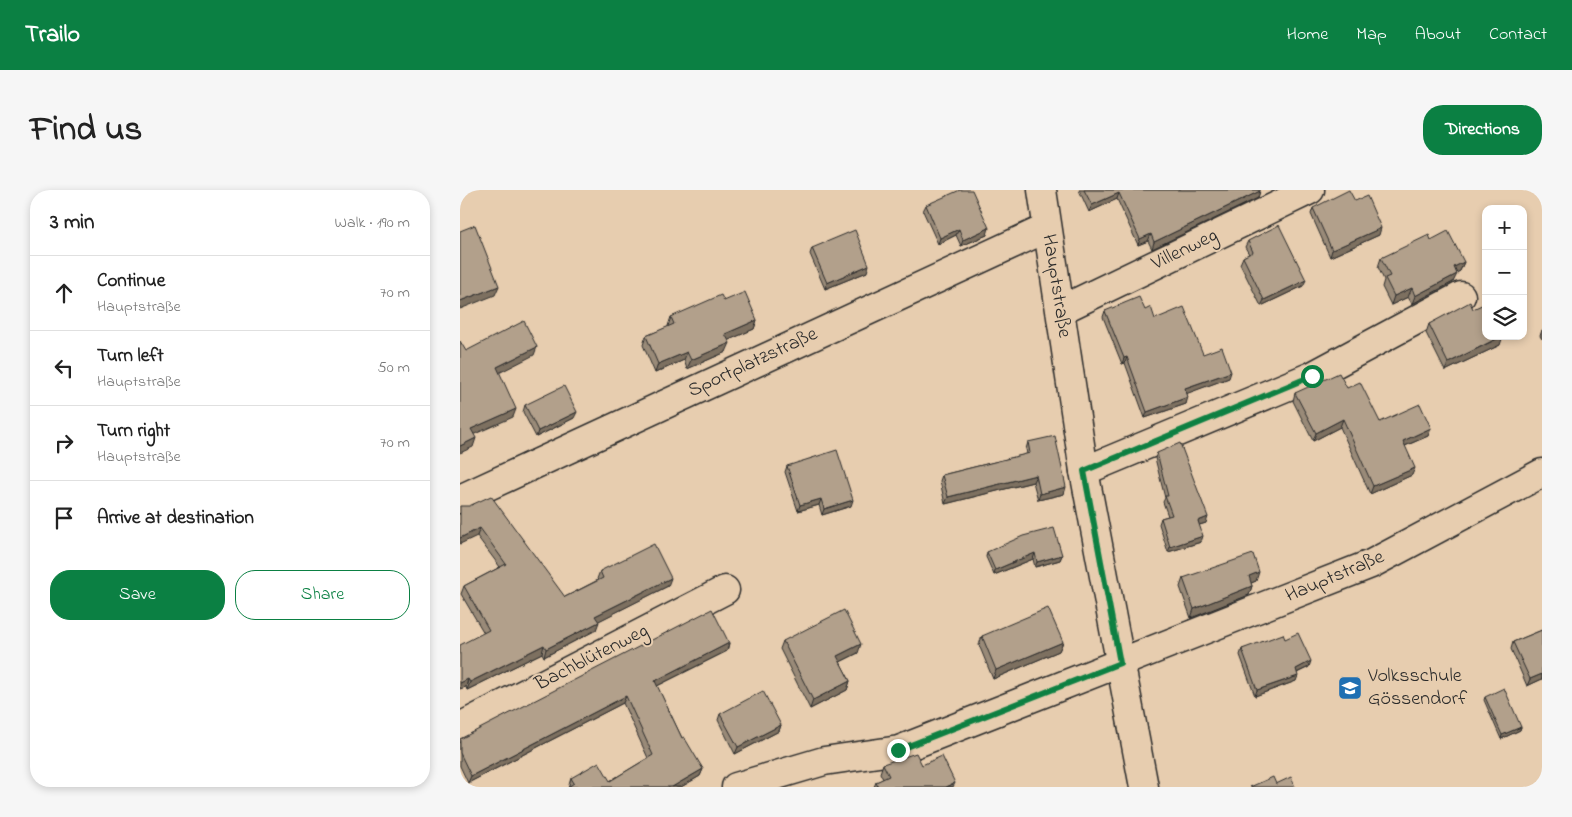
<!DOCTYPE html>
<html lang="en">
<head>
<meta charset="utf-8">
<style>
  :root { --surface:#fff; --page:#f6f6f6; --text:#222; --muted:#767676; --line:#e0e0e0; --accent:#0b8043 }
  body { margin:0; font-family:"Indie Flower",sans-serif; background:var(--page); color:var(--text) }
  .controls { position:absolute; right:15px; top:15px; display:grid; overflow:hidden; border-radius:10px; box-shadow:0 2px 8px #0003 }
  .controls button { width:45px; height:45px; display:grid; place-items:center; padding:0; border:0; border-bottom:1px solid var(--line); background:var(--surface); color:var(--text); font:25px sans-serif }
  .stop { position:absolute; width:15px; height:15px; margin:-11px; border:4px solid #0b8043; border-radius:50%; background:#fff }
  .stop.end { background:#0b8043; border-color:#fff; box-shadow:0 1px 5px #0008 }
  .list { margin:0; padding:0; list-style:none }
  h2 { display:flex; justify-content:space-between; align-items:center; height:65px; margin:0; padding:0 20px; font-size:21px }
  h2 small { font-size:16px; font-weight:400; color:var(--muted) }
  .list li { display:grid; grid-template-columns:32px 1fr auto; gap:15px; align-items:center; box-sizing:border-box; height:75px; padding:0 20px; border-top:1px solid var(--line) }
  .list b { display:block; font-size:19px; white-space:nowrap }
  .list p { margin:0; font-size:16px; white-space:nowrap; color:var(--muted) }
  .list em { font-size:16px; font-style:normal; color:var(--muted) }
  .actions { display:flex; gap:10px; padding:15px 20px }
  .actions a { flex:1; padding:11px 0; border:1px solid var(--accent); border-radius:20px; text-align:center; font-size:18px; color:var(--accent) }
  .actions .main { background:var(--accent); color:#fff }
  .icon { flex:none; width:28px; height:28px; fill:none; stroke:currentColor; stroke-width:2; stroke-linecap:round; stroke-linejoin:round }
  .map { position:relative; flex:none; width:1082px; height:597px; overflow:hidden; border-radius:20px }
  header { display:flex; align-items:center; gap:30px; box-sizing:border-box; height:70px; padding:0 25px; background:var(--accent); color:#fff }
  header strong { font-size:24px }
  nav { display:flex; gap:28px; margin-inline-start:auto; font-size:18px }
  .intro { display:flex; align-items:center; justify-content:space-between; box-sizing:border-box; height:120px; padding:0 30px }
  h1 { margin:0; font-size:35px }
  .button { padding:12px 22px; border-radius:20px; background:var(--accent); color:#fff; font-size:18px; font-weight:700 }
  main { display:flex; gap:30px; padding:0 30px }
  aside { flex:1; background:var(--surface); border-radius:20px; box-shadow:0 2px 8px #0003 }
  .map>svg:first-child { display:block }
</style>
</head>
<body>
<header>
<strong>Trailo</strong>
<nav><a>Home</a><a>Map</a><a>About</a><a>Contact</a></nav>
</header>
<div class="intro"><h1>Find us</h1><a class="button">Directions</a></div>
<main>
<aside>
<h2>3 min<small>Walk · 190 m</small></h2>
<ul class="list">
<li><svg class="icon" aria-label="ahead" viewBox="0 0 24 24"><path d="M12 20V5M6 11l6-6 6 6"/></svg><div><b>Continue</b><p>Hauptstraße</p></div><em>70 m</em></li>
<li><svg class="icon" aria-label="left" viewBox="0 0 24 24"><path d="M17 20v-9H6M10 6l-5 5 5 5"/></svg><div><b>Turn left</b><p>Hauptstraße</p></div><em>50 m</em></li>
<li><svg class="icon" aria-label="right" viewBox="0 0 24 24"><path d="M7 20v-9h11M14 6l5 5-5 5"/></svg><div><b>Turn right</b><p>Hauptstraße</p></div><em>70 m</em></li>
<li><svg class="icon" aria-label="arrive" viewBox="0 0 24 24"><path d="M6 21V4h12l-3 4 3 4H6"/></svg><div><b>Arrive at destination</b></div></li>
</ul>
<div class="actions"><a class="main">Save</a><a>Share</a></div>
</aside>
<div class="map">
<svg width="1082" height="597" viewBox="0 0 1082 597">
  <rect width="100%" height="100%" fill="#e7cdaf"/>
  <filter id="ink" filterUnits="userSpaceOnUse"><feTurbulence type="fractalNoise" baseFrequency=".02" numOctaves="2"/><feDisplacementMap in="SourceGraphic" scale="10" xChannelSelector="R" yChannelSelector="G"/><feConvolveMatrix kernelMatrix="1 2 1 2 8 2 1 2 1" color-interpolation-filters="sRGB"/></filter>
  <g filter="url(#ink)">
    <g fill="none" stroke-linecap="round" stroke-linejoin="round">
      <defs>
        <g id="minor">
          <path d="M601 120 850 0"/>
          <path d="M624 281 852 186 1001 106"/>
          <path d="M0 309 587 38"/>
          <path d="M0 537 265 400"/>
          <path d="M276 597 364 571 439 560 911 374 1082 283"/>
        </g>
        <path id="major" d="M582 0 624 281 684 597"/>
      </defs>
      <!-- minor casing -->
      <use href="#minor" stroke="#2b2b2b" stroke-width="31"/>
      <!-- major casing -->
      <use href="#major" stroke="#2b2b2b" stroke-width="31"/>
      <!-- minor -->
      <use href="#minor" stroke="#e7cdaf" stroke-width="28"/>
      <!-- major -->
      <use href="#major" stroke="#e7cdaf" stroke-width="28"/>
    </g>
    <!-- wall -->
    <g fill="#998a78" stroke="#2b2b2b">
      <path d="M619 0H800L798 8 692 59 688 51 678 55 657 9 629 22Z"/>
      <path d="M466 15 527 45 501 56 496 45 478 54 463 21Z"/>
      <path d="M853 18 919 45 870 67 851 24Z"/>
      <path d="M971 50 1004 72 1000 81 996 83 993 92 952 114 948 107 931 115 922 97 924 90 918 77 921 68Z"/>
      <path d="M788 51 843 96 801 116 780 74 783 67 789 64 785 57Z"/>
      <path d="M352 58 407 82 365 99 350 64Z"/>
      <path d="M264 111 297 130 294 139 268 150 266 162 227 179 224 170 195 183 183 155 186 146 208 137V136L211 127Z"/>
      <path d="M1013 119 1040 155 985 181 966 143 969 134Z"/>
      <path d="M685 120 769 188 727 203 726 214 685 228 665 173 662 174 643 127 645 121Z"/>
      <path d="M1082 140V149L1080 146Z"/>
      <path d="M887 198 920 232 971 238 968 246 945 256 952 285 910 304 880 237 853 251 833 211 835 203Z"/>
      <path d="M65 215 114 228 76 247 63 222Z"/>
      <path d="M568 252 604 304 578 310 573 292 485 314 480 291 482 285 567 264 566 259Z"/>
      <path d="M697 263 746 333 739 335 741 352 708 362 699 334 701 328 708 326 703 312 705 308 695 268Z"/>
      <path d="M327 276 391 316 362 325 359 315 338 321 325 282Z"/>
      <path d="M0 316 105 407 138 390 137 389 140 381 208 396 138 431 136 440 84 467 82 463 7 500 6 497 24 443 1 404 4 396 40 377 17 346Z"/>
      <path d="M527 362 602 365 600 370 575 377 573 369 534 385 526 367Z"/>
      <path d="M723 388 796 391 791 393 792 396 789 405 731 428 720 397Z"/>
      <path d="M1082 440V489L1067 496 1051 459 1053 452Z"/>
      <path d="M522 446 603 452 599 461 533 489 519 455Z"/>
      <path d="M825 449 849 477 837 483 836 491 795 506 780 465 782 459Z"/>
      <path d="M323 451 398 463 380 472 390 491 387 500 350 519 320 459Z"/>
      <path d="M269 453 267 461 197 496 222 548 243 579 240 586 221 597H108L109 596V595L111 588 150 591 188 568 163 513 8 593 0 576V549Z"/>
      <path d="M1025 507 1061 537 1060 540 1041 549 1024 510Z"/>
      <path d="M260 524 321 535 319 541 275 564 258 530Z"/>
      <path d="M423 574 462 575 493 597H414L416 592 423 589 420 583Z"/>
    </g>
    <!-- shaded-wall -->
    <g fill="#7d7061" stroke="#2b2b2b">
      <path d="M800 1 798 8 692 59 694 52Z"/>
      <path d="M659 3 657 9 629 22 632 15Z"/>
      <path d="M529 38 527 45 501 56 503 50Z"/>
      <path d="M921 38 919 45 870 67 872 60Z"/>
      <path d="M499 39 496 45 478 54 480 48Z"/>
      <path d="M691 44 688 51 678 55 680 49Z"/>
      <path d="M1004 72 1000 81 990 86 994 77Z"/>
      <path d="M409 75 407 82 365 99 367 93Z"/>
      <path d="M997 84 993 92 952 114 955 106Z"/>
      <path d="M846 90 843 96 801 116 804 110Z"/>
      <path d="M39 96 35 105 0 119V111Z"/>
      <path d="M952 98 948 107 931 115 934 106Z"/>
      <path d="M297 130 294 139 262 153 265 144Z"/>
      <path d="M1043 146 1040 155 985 181 988 173Z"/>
      <path d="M270 153 266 162 227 179 231 170Z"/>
      <path d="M77 157 74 165 33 186 37 177Z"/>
      <path d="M227 162 224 170 195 183 198 174Z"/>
      <path d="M667 167 665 173 662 174 664 168Z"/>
      <path d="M771 182 769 188 723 205 725 198Z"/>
      <path d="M728 207 726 214 685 228 687 222Z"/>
      <path d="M56 219 53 227 8 247 11 239Z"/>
      <path d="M117 222 114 228 76 247 78 241Z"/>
      <path d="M883 229 880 237 853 251 856 243Z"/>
      <path d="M971 238 968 246 940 258 943 251Z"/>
      <path d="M16 248 13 257 0 263V256Z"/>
      <path d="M955 278 952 285 910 304 913 296Z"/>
      <path d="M576 285 573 292 485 314 488 307Z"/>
      <path d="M606 297 604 304 578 310 580 304Z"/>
      <path d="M361 309 359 315 338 321 340 315Z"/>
      <path d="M393 310 391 316 362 325 364 319Z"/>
      <path d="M748 327 746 333 736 336 738 331Z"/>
      <path d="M20 338 17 346 0 354V348Z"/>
      <path d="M743 346 741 352 708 362 710 357Z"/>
      <path d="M575 363 573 369 534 385 535 380Z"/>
      <path d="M602 365 600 370 575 377 577 372Z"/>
      <path d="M799 382 796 391 786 395 789 386Z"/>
      <path d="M211 388 208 396 133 434 135 426Z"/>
      <path d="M792 396 789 405 731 428 734 419Z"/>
      <path d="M139 432 136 440 84 467 86 459Z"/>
      <path d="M603 452 599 461 533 489 536 480Z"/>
      <path d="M269 453 267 461 193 498 195 491Z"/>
      <path d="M401 454 398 463 374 475 377 466Z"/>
      <path d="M84 455 82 463 7 500 10 492Z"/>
      <path d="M851 471 849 477 834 484 836 479Z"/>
      <path d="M1082 484V489L1067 496 1070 489Z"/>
      <path d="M838 486 836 491 795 506 797 500Z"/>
      <path d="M8 489 6 497 0 499V493Z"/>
      <path d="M390 491 387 500 350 519 353 510Z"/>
      <path d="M166 506 163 513 8 593 11 586Z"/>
      <path d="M321 535 319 541 275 564 278 557Z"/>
      <path d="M1061 537 1060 540 1041 549 1042 545Z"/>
      <path d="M243 579 240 586 221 597H212Z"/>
      <path d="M495 593 493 597H486Z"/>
    </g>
    <!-- building -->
    <g fill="#b2a08b" stroke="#2b2b2b">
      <path d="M500 0H512L529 38 503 50 499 39 480 48 466 15Z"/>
      <path d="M624 0H800V1L694 52 691 44 680 49 659 3 632 15Z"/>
      <path d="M889 0 895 11 907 6 921 38 872 60 853 18Z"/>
      <path d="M15 35 39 96 0 111V41Z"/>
      <path d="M819 35 846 90 804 110 783 67 793 62 788 51Z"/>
      <path d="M395 40 409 75 367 93 352 58Z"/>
      <path d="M988 41 1004 72 994 77 997 84 955 106 952 98 934 106 925 88 930 86 921 68 969 45 971 50Z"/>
      <path d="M285 102 297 130 265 144 270 153 231 170 227 162 198 174 186 146 214 134 211 127 261 105 264 111Z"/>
      <path d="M679 107 685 120 691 117 695 129 724 117 743 164 762 157 771 182 725 198 728 207 687 222 667 167 664 168 645 121Z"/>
      <path d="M1010 112 1013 119 1026 113V146H1042L988 173 969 134Z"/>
      <path d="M64 131 77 157 37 177 56 219 11 239 16 248 0 256V151L6 161Z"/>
      <path d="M879 183 887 198 900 192 920 232 960 214 971 238 943 251 955 278 913 296 883 229 856 243 835 203Z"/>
      <path d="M104 196 117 222 78 241 65 215Z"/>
      <path d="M595 246 606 297 580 304 576 285 488 307 482 285 570 263 568 252Z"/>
      <path d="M720 253 748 327 738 331 743 346 710 357 701 328 712 325 705 306H708L697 263Z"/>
      <path d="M377 260 393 310 364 319 361 309 340 315 327 276Z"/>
      <path d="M31 306 105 407 143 388 140 381 194 354 211 388 135 426 139 432 86 459 84 455 10 492 8 489 0 493V455L29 440 4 396 46 374 20 338 0 348V316H9Z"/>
      <path d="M594 338 602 365 577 372 575 363 535 380 527 362 563 346Z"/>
      <path d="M793 364 799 382 789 386 792 396 734 419 723 388Z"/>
      <path d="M588 418 603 452 536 480 522 446Z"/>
      <path d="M252 419 269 453 195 491 222 548 224 547 243 579 212 597H108L114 593 111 588 139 572 150 591 193 565 166 506 11 586 0 563V549Z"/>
      <path d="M384 420 401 454 377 466 390 491 353 510 323 451Z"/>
      <path d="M1082 440V484L1070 489 1053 452Z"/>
      <path d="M838 443 851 471 836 479 838 486 797 500 782 459 823 444 825 449Z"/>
      <path d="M1044 498 1061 537 1042 545 1025 507Z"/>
      <path d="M303 501 321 535 278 557 260 524Z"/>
      <path d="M456 563 462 575 482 566 495 593 486 597H418L416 592 429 586 423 574Z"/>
      <path d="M813 587 816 594 831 587 835 597H790Z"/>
    </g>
  </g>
  <g fill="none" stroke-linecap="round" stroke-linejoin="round" filter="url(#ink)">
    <!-- route -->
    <path stroke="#0b8043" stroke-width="6" d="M438 560 660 473 624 281 852 186"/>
  </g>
  <!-- icons -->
  <defs>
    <symbol id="school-square" viewBox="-11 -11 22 22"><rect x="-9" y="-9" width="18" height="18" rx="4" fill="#1f6fb2" stroke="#e7cdaf"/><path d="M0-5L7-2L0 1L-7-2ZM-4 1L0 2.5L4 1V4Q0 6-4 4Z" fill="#fff"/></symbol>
  </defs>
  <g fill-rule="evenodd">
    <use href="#school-square" x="876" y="484" width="28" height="28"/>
  </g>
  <g text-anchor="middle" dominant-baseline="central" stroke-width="4" stroke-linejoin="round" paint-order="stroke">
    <!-- street labels -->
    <g font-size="20" fill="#2b2b2b" stroke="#e7cdaf">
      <text transform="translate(725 60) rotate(-26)">Villenweg</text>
      <text transform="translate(596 96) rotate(81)">Hauptstraße</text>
      <text transform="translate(293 173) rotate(-25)">Sportplatzstraße</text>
      <text transform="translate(875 387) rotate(-23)">Hauptstraße</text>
      <text transform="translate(132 468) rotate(-27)">Bachblütenweg</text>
    </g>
    <!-- poi labels -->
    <g font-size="20" fill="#2b2b2b" stroke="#e7cdaf" text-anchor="start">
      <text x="908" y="486">Volksschule<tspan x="908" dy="23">Gössendorf</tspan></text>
    </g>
  </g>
</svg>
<div class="controls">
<button>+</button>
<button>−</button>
<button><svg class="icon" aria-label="layers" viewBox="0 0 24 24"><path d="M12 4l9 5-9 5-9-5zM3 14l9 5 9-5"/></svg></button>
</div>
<div class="stop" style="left:852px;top:186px"></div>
<div class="stop end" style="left:438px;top:560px"></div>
</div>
</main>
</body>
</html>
